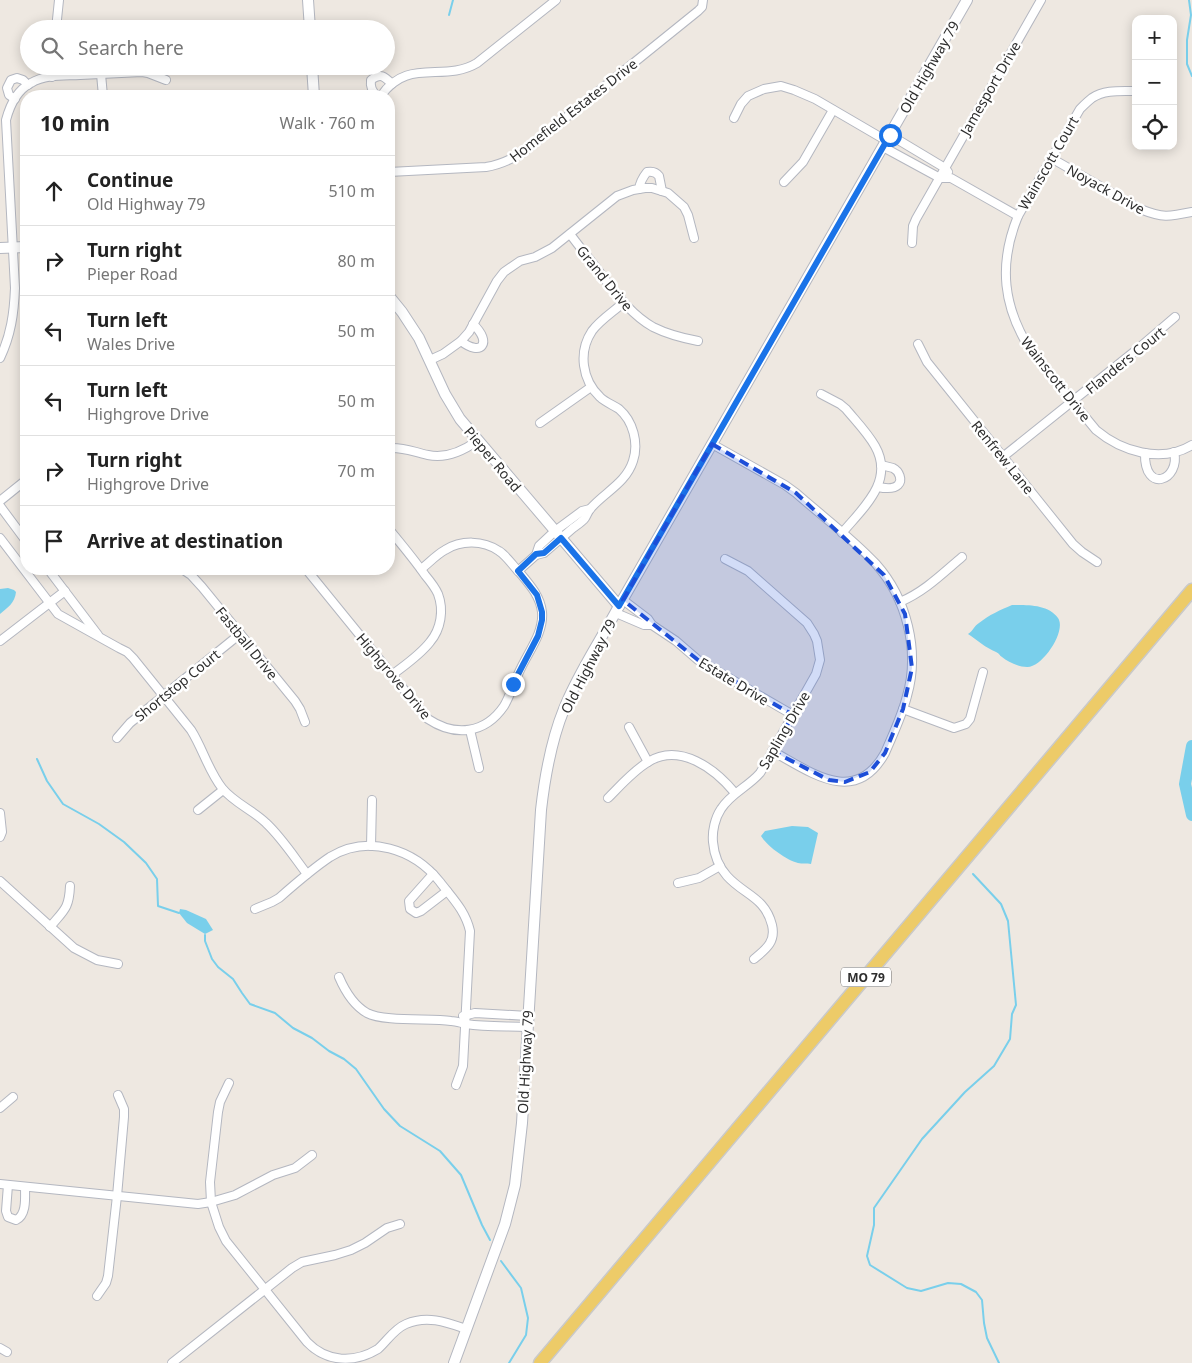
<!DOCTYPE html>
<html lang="en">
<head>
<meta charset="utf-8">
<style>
  :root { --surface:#fff; --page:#f2f2f2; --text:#222; --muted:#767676; --line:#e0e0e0 }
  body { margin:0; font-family:"Noto Sans",sans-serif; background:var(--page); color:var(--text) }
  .controls { position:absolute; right:15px; top:15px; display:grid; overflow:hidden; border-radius:10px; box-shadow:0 2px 12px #0003 }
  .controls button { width:45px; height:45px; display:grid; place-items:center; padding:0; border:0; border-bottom:1px solid var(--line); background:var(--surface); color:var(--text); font:25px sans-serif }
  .stop { position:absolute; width:15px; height:15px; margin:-11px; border:4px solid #1a73e8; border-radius:50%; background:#fff }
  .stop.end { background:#1a73e8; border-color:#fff; box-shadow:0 1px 5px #0008 }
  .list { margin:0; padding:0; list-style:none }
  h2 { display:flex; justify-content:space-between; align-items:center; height:65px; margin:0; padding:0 20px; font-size:21px }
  h2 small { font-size:16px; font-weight:400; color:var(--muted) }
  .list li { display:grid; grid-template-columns:32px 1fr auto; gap:15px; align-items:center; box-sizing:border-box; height:70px; padding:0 20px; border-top:1px solid var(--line) }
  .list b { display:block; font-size:19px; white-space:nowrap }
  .list p { margin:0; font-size:16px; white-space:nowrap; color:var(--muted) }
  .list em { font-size:16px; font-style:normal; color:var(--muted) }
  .icon { flex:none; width:28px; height:28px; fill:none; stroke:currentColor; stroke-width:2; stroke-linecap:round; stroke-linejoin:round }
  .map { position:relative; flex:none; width:1192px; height:1363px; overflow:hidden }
  .search { position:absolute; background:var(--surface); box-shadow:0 2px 12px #0003; left:20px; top:20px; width:375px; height:55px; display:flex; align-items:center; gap:12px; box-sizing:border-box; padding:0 18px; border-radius:28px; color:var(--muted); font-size:19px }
  .panel { position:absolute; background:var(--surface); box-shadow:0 2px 12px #0003; left:20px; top:90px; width:375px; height:485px; border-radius:20px }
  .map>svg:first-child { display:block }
</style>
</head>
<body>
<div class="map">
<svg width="1192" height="1363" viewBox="0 0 1192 1363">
  <rect width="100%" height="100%" fill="#eee8e1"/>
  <!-- water -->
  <g fill="#79cfeb">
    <path d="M8 588 14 590 16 592C15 603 7 608 0 614V589Z"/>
    <path d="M1012 605C1027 605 1048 604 1058 618 1067 631 1042 668 1027 667 1019 667 1008 662 1002 657 999 655 1000 654 996 652 986 648 977 640 968 634 973 631 974 626 979 623 989 615 1000 610 1012 605Z"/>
    <path d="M792 826 808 827 818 833 811 864C807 863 802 864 798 863 786 860 767 846 761 836L765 831Z"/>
    <path d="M180 909 186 910 206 919 213 930 205 934 187 923 179 913Z"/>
  </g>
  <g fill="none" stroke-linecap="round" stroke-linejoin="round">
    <!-- stream -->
    <g stroke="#79cfeb" stroke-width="2">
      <path d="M1189 0 1191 15 1187 40V64L1192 76"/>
      <path d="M449 15 453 0"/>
      <path d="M37 759 47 781 63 804 99 824 124 842 146 863 157 879 158 906 179 913"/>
      <path d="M973 874 1001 904 1008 921 1016 1005 1012 1014 1010 1039 994 1066 965 1092 922 1139 874 1208V1225L867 1256 870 1265 907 1288 921 1291 948 1283 961 1284 976 1292 982 1300 984 1323 987 1338 999 1363"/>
      <path d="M205 935V941L212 959 218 967 233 979 242 993 250 1004 275 1013 293 1028 312 1038 329 1051 344 1059 356 1069 384 1109 400 1126 440 1151 461 1175 482 1225 490 1240"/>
      <path d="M501 1261 521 1288 528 1318 526 1335 509 1363"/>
    </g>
    <!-- river -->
    <path stroke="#79cfeb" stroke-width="12" d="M1192 746 1185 784 1192 815"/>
    <defs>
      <g id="minor">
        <path d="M56 29 59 0"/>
        <path d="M52 66V77"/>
        <path d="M101 74 103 96"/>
        <path d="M1132 91C1119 91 1104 90 1092 98 1088 101 1084 105 1080 109L1018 216C998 265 1003 307 1031 351L1096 430C1121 451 1161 464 1192 445"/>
        <path d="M377 96C372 91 370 87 371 80 381 73 384 76 392 84"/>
        <path d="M381 96C407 57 444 83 477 63L556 0"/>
        <path d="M15 99 9 95 7 88 11 80 17 78 23 80 28 85"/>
        <path d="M734 118 741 104 748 96 764 89 781 86 794 90 815 99 887 141"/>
        <path d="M890 135 945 168 948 172"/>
        <path d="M883 147 940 178H951L1018 216"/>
        <path d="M1051 158 1140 209C1163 218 1168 217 1192 212"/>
        <path d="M389 172 486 167C500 165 510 160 522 153L698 11 702 7 703 0"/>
        <path d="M784 182 803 162 833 110"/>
        <path d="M639 189C640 182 643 177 647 172 652 171 656 172 659 176L662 191"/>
        <path d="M570 234C581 249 593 263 604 278 618 296 632 315 653 327 667 334 682 338 698 341"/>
        <path d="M912 243 913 226 916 219 1041 0"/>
        <path d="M461 341C481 357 493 343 473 324"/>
        <path d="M918 344 927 362 1073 544 1082 552 1097 562"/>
        <path d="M0 358C11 335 14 313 15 288L6 120C10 105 17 90 31 83 46 74 65 76 80 75 101 74 121 73 142 72L148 73 166 80"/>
        <path d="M430 360 443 354 461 341 469 332 497 281 504 272 520 261 535 257 552 248 617 196 633 190 645 188H652L668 193 684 207 688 215 694 238"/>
        <path d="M821 394 840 404 846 409C855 420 867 432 875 446 895 481 863 508 842 533"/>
        <path d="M540 423 591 387"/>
        <path d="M712 444 785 485 796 493C822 516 853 539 876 564 907 599 920 651 907 696 902 716 893 734 885 753 855 807 811 772 772 751"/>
        <path d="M389 448C405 447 413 452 428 455 447 459 463 451 477 441"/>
        <path d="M1145 453C1144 495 1181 480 1174 452"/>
        <path d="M1004 456 1140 347 1175 317"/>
        <path d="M878 487C883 488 893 490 898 485 903 480 899 471 893 468 889 467 885 466 881 465"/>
        <path d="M0 501 26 480"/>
        <path d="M0 506 26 541"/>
        <path d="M389 529C401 544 414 559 425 575 430 581 435 587 438 594 444 610 441 629 430 642 420 655 405 665 392 675"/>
        <path d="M0 538 58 614 101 638 119 648 127 652 133 658 191 730C203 749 208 770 222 788 234 803 253 810 266 823 282 838 294 857 307 874"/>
        <path d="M536 555 539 546 555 531 582 511 590 509"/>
        <path d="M725 559 748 571 807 623 814 634 817 641 820 660 816 674C803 697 790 720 777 743 771 753 766 764 760 773 748 787 731 793 721 809 715 818 712 831 713 842 714 854 719 867 727 876 744 895 765 897 772 925 776 942 766 949 754 959"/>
        <path d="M48 569 98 635"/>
        <path d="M182 569 191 575 202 587 295 701 300 709 305 722"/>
        <path d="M306 569 428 719C455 737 485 734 504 706 510 696 515 680 521 668 529 651 544 632 542 612 540 596 530 585 520 573 513 566 507 556 499 551 483 540 461 540 445 550 436 555 429 563 421 569"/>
        <path d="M518 571 536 555 544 553C554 544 564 536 573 528 577 525 582 522 585 518 587 515 588 511 591 508 605 492 626 483 633 461 639 443 633 421 619 409 613 405 605 402 600 397 582 380 578 352 592 331 600 320 613 312 623 303"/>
        <path d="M623 600 648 619 652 625 676 641 698 660 793 715"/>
        <path d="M900 602C924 592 942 574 962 557"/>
        <path d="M616 613 644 625H652"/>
        <path d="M0 641 65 591"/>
        <path d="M903 709 954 728 966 724 970 719 983 672"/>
        <path d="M629 727 648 762"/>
        <path d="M470 730 479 768"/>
        <path d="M117 738 130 723 240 634"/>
        <path d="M608 798C620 786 633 771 648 762 680 742 715 769 735 793"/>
        <path d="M198 810 223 790"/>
        <path d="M0 813 2 832 0 837"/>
        <path d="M371 846 372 800"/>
        <path d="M433 874 409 901 410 909 416 913 421 911 447 891"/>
        <path d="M0 881 74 948 97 960 118 964"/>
        <path d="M678 883 699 878 720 866"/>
        <path d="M255 909 272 902 279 898C295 884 312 869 330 857 368 834 414 849 440 882 452 898 465 910 470 931L463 1066 456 1085"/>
        <path d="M50 927C64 910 69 909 70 886"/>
        <path d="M339 977C345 991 353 1005 367 1013 384 1022 430 1018 451 1021 456 1021 461 1023 466 1024 486 1027 507 1026 527 1027"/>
        <path d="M463 1016 475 1013 528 1016"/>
        <path d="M229 1083 220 1102 218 1112 210 1182 211 1202 219 1227 226 1241 307 1342C327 1363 355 1363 378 1349 387 1341 394 1329 406 1324 427 1315 446 1322 466 1329"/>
        <path d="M0 1108 13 1097"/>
        <path d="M0 1184 198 1204 211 1202 235 1195 273 1175 295 1168 312 1155"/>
        <path d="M8 1185 6 1211 8 1217 16 1220C27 1215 25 1197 25 1187"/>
        <path d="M97 1296 106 1283 108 1276 117 1196 124 1117V1109L118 1095"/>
        <path d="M0 1348 7 1352"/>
        <path d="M172 1363 292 1268 302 1262 335 1255 351 1250 365 1243 387 1228 400 1224"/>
      </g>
      <g id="tertiary">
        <path d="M308 0 310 29"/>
        <path d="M312 66 314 96"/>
        <path d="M0 248 26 247"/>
        <path d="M389 296 402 312 419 338 445 394 460 419 619 606"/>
        <path d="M454 1363 505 1224 515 1185 522 1123 541 810C545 775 551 741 564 709 578 673 601 640 619 606L967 0"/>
      </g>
      <path id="primary" d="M540 1363 1192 590"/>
    </defs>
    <!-- minor casing -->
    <use href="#minor" stroke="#b4b7c0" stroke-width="10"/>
    <!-- tertiary casing -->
    <use href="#tertiary" stroke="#b4b7c0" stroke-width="12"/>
    <!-- primary casing -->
    <use href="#primary" stroke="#c9c9c9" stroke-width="15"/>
    <!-- minor -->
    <use href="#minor" stroke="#fff" stroke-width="8"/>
    <!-- tertiary -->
    <use href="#tertiary" stroke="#fff" stroke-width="10"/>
    <!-- primary -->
    <use href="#primary" stroke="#edcb68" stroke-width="12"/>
  </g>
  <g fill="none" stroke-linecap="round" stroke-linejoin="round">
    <!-- route -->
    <path stroke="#1a73e8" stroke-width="6" d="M513 684 538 636 542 620V612L537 595 518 571 536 554 544 553 561 538 619 606 890 135"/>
  </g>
  <!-- marked area -->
  <path fill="#1d4ed8" fill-opacity="0.2" stroke="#1d4ed8" stroke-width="4" stroke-dasharray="10 6" stroke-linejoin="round" d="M712 444 796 493 884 575 905 614 912 668 903 709 885 753 870 772 845 782 829 780 772 751 793 715 698 660 623 600Z"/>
  <g text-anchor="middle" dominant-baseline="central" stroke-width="5" stroke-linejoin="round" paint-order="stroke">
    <!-- shield labels -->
    <rect fill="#fff" stroke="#6d6d6d" stroke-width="1" x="841" y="967.5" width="50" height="19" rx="4"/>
    <g font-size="12" font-weight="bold" fill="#2e2e2e">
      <text x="866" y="977">MO 79</text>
    </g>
    <!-- street labels -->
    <g font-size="14" fill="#2e2e2e" stroke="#fff">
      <text transform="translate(929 67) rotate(-60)">Old Highway 79</text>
      <text transform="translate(990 88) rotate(-60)">Jamesport Drive</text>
      <text transform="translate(573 110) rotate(-38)">Homefield Estates Drive</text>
      <text transform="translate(1048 163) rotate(-60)">Wainscott Court</text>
      <text transform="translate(1106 189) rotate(29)">Noyack Drive</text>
      <text transform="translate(605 278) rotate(51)">Grand Drive</text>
      <text transform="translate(1125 360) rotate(-39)">Flanders Court</text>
      <text transform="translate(1056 379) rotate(52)">Wainscott Drive</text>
      <text transform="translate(1003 457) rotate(51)">Renfrew Lane</text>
      <text transform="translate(493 459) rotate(50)">Pieper Road</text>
      <text transform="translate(247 643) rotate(51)">Fastball Drive</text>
      <text transform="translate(588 666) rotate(-63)">Old Highway 79</text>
      <text transform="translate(394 676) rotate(50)">Highgrove Drive</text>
      <text transform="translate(734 681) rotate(31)">Estate Drive</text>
      <text transform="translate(177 685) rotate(-39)">Shortstop Court</text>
      <text transform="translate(784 730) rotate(-60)">Sapling Drive</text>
      <text transform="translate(525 1062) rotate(-87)">Old Highway 79</text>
    </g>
  </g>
</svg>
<div class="controls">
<button>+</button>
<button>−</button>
<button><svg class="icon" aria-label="locate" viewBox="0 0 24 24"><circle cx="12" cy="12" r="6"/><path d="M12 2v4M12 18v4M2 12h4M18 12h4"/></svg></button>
</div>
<div class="stop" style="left:890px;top:135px"></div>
<div class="stop end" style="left:513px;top:684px"></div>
<div class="search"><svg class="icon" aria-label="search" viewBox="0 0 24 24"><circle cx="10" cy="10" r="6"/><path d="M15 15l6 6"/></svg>Search here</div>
<section class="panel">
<h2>10 min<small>Walk · 760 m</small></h2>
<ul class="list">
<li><svg class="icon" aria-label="ahead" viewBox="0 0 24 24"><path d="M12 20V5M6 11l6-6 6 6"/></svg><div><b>Continue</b><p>Old Highway 79</p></div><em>510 m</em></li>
<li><svg class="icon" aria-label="right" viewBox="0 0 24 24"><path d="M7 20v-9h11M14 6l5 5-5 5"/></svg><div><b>Turn right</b><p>Pieper Road</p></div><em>80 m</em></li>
<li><svg class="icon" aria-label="left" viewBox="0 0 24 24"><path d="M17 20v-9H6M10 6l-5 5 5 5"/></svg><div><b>Turn left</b><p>Wales Drive</p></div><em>50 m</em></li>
<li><svg class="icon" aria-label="left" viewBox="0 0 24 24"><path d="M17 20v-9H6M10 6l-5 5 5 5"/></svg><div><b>Turn left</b><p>Highgrove Drive</p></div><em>50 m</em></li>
<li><svg class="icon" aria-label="right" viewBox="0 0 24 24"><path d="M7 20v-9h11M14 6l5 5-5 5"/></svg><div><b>Turn right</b><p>Highgrove Drive</p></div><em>70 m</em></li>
<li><svg class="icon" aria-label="arrive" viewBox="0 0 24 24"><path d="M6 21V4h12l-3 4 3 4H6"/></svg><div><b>Arrive at destination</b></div></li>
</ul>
</section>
</div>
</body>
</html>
